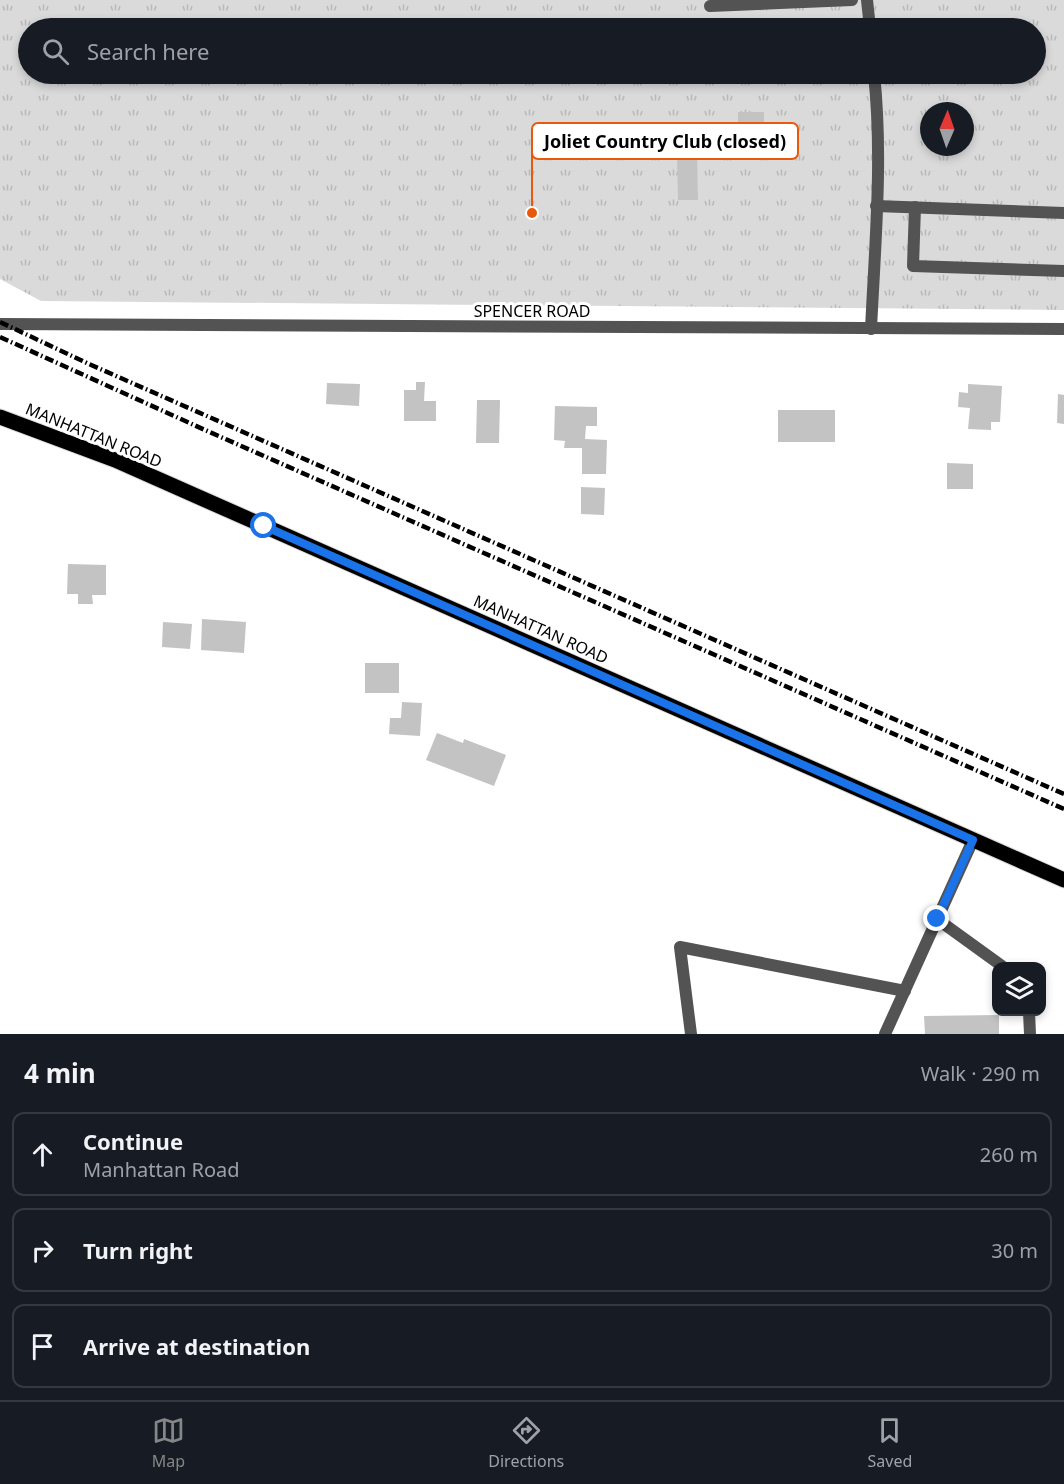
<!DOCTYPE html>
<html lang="en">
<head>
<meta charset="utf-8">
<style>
  :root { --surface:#171b24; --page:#20242c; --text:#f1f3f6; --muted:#9ea1a6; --line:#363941; --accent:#858687 }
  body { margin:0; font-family:"Noto Sans",sans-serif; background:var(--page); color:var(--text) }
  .controls { position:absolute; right:18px; bottom:18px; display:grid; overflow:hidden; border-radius:12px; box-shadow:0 3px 9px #0003 }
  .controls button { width:54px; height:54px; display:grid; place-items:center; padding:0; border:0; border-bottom:2px solid var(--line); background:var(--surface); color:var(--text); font:30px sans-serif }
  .compass { position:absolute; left:920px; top:102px; width:54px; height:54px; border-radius:50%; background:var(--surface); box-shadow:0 3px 9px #0003; rotate:2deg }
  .stop { position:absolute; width:18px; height:18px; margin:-14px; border:4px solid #1a73e8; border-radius:50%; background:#fff }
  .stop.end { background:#1a73e8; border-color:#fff; box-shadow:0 2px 6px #0008 }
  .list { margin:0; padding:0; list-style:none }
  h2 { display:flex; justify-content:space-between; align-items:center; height:78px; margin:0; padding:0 24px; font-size:26px }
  h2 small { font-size:20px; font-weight:400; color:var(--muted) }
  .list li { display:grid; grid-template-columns:39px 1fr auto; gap:18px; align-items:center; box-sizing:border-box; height:84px; margin:0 12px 12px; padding:0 12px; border:2px solid var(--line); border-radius:12px }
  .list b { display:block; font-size:22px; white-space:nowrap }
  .list p { margin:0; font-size:20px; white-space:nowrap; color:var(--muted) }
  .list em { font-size:20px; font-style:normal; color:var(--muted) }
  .icon { flex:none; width:33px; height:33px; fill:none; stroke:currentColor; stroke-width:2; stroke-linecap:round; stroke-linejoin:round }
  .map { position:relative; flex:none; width:1064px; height:1034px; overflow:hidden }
  .search { position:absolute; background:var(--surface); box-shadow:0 3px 9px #0003; left:18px; right:18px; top:18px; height:66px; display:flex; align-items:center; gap:15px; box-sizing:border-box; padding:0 21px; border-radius:33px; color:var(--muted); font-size:22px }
  .sheet { height:366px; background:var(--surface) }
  nav { display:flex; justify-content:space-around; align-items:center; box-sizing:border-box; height:84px; border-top:2px solid var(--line); background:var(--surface); font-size:16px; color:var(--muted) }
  nav a { display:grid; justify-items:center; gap:3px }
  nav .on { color:var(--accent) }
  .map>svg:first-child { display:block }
</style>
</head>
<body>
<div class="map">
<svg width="1064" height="1034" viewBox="0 0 1064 1034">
  <defs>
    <pattern id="grass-tufts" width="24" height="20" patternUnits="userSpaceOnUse" patternTransform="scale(1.5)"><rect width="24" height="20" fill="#dadada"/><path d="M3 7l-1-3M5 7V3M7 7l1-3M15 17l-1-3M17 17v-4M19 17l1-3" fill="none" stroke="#b9b9b9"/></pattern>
  </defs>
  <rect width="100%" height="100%" fill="#fff"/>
  <!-- grass -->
  <path fill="url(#grass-tufts)" fill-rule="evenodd" d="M0 0H1064V310L41 301 0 279ZM28 28H1036V74H28ZM929 111H965V147H929Z"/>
  <!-- building -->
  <g fill="#c3c3c3">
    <path d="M693 74H804V84L693 83Z"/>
    <rect x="738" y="112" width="26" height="22"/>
    <path d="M697 151 698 200H678L677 152Z"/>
    <path d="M416 382H425L424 401H436V421H404V390H416Z"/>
    <path d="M327 383 360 384 359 406 326 404Z"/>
    <path d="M968 384 1002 386 1000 422H991V430L968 429 970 408 958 407 959 392 968 393Z"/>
    <path d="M1058 394 1064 395V424L1057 423Z"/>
    <path d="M477 400H500L499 443H476Z"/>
    <path d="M555 406 597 407V426H586L585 439 607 440 606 474H582V448H564L565 441 554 440Z"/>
    <rect x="778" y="410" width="57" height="32"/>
    <path d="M947 463 973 464V489H947Z"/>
    <path d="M581 487 605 488 604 515 581 514Z"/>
    <path d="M68 564 106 565V595H92L93 604H78V594H67Z"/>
    <path d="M202 619 246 622 244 653 201 650Z"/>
    <path d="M163 622 192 624 190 649 162 647Z"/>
    <rect x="365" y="663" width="34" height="30"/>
    <path d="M402 702 422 703 420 736 389 734 390 718H401Z"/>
    <path d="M437 733 463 743 464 739 506 755 494 786 426 760Z"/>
    <path d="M999 1015V1034H925L924 1016Z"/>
  </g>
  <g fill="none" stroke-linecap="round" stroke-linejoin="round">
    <defs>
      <path id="primary" d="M0 417 115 460 1064 880"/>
    </defs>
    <!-- primary casing -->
    <use href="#primary" stroke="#dbdbdb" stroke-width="17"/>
    <!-- service -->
    <g stroke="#535353" stroke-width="12">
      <path d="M867 0 870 28"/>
      <path d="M710 6 852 0"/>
      <path d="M876 206 1064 213"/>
      <path d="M915 207 913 266 1064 271"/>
      <path d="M871 329C875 244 883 157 874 74"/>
      <path d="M937 919 1002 966"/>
      <path d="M1029 1012 1030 1034"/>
      <path d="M691 1034 680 947 905 991"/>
      <path d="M885 1034 973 840"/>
    </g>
    <!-- tertiary -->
    <path stroke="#535353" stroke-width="12" d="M0 324 1064 329"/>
    <!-- primary -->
    <use href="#primary" stroke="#000" stroke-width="15"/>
    <!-- rail -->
    <g stroke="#000" stroke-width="4.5" stroke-dasharray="9 3 1.5 3" stroke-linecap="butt">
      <path d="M0 322 89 364 1064 794"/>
      <path d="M0 337 205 430 1064 809"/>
    </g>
  </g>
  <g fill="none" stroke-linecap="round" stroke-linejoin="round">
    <!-- route -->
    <path stroke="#1a73e8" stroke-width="8" d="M264 526 973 840 937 919"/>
  </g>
  <g text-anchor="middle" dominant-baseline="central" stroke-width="6" stroke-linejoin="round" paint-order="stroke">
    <!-- street labels -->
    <g font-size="16" fill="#000" stroke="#fff">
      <text x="532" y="311">SPENCER ROAD</text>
      <text transform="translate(94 435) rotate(22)">MANHATTAN ROAD</text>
      <text transform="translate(541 629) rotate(24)">MANHATTAN ROAD</text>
    </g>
  </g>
  <!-- callouts -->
  <path fill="none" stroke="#e8590c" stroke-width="2" d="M532 213L532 141"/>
  <circle fill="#e8590c" stroke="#fff" stroke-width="2" cx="532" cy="213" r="6"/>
  <rect fill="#fff" stroke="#e8590c" stroke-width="2" x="532" y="123" width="266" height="36" rx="6"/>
  <g font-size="18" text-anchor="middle" font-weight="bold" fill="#000">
    <text x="665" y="148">Joliet Country Club (closed)</text>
  </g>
</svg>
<div class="controls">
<button><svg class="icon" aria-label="layers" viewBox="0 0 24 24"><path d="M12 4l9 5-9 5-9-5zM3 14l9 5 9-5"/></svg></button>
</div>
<svg class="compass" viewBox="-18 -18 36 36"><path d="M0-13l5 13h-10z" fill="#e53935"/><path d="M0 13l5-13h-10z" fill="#9ea1a6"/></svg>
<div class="stop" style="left:264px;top:526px"></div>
<div class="stop end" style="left:937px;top:919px"></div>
<div class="search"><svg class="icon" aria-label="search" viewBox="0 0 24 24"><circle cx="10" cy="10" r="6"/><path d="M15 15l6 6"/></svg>Search here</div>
</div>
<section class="sheet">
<h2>4 min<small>Walk · 290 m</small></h2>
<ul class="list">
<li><svg class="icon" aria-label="ahead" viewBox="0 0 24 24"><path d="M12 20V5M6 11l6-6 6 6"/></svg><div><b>Continue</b><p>Manhattan Road</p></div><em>260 m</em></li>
<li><svg class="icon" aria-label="right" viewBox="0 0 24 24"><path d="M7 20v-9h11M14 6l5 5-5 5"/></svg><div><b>Turn right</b></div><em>30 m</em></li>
<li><svg class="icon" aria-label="arrive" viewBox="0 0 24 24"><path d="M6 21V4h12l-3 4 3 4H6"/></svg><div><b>Arrive at destination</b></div></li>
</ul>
</section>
<nav>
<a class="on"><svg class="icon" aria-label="map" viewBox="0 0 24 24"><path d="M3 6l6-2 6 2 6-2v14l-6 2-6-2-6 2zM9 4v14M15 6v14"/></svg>Map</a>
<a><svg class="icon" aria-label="directions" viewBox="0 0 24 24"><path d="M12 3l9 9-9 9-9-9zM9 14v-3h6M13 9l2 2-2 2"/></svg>Directions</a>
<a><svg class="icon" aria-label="saved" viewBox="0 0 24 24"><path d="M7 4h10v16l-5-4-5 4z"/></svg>Saved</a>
</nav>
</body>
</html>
